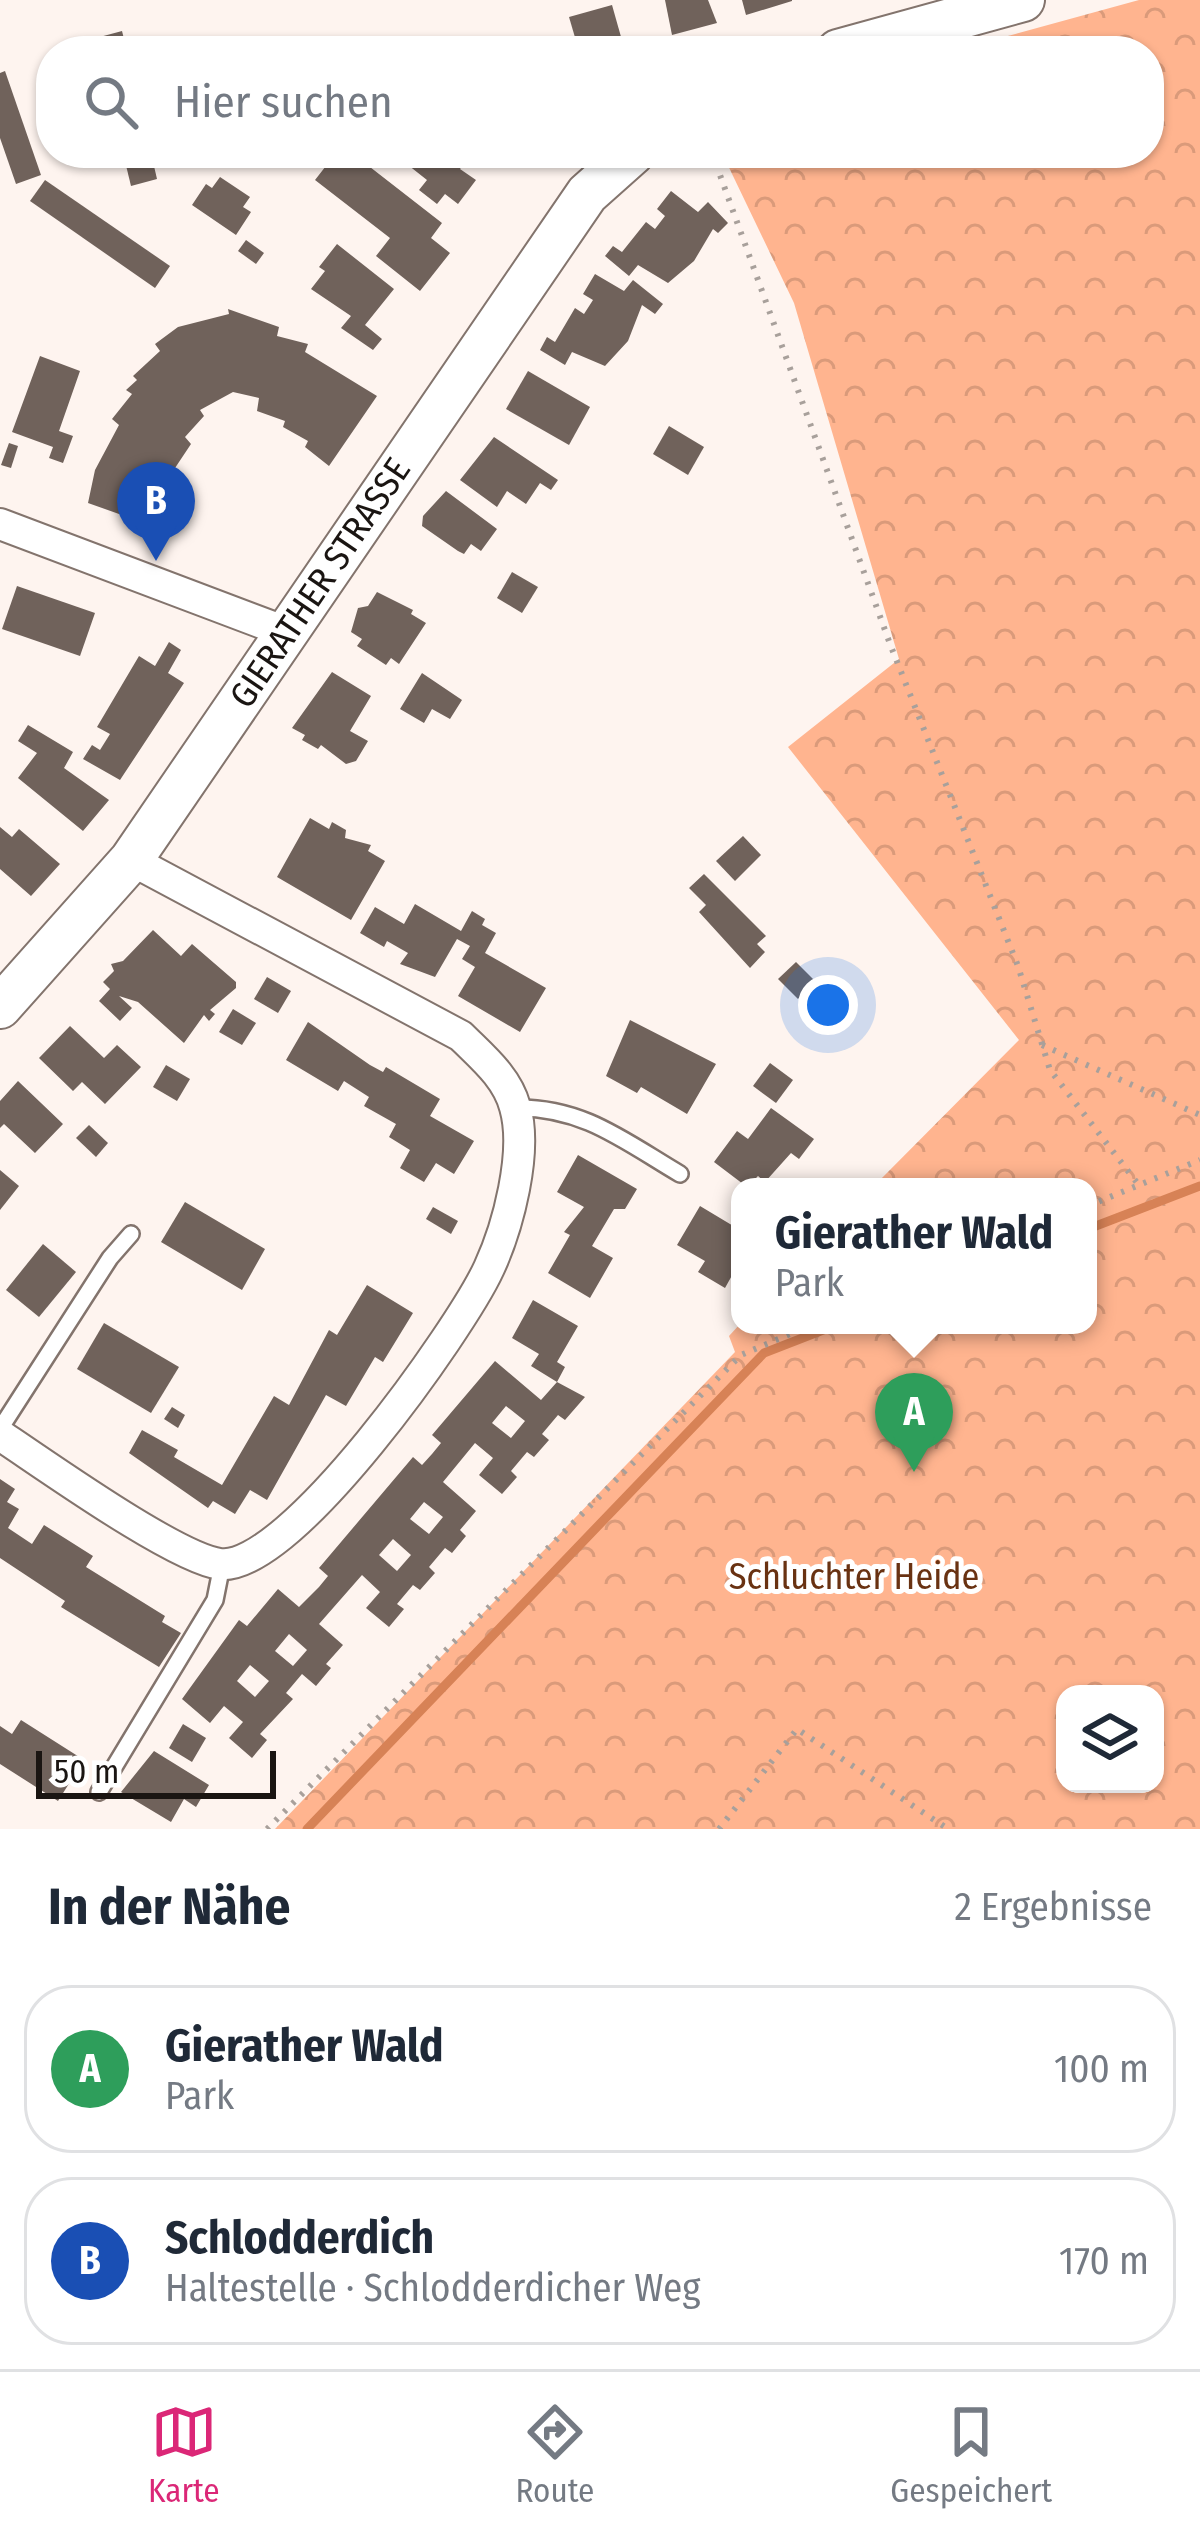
<!DOCTYPE html>
<html lang="de">
<head>
<meta charset="utf-8">
<style>
  :root { --surface:#fff; --page:#f2f2f3; --text:#1f2937; --muted:#747a83; --line:#e0e1e3; --accent:#db2777 }
  body { margin:0; font-family:"Fira Sans Condensed",sans-serif; background:var(--page); color:var(--text) }
  .controls { position:absolute; right:36px; bottom:36px; display:grid; overflow:hidden; border-radius:24px; box-shadow:0 3px 9px #0004 }
  .controls button { width:108px; height:108px; display:grid; place-items:center; padding:0; border:0; border-bottom:3px solid var(--line); background:var(--surface); color:var(--text); font:60px sans-serif }
  .scale { position:absolute; left:36px; bottom:30px; width:240px; box-sizing:border-box; padding-left:12px; border:6px solid #1a1512; border-top:0; font-size:33px; line-height:42px; white-space:nowrap; color:#1a1512; -webkit-text-stroke:9px #fff; paint-order:stroke }
  .you { position:absolute; left:828px; top:1005px; width:42px; height:42px; margin:-30px; border:9px solid #fff; border-radius:50%; background:#1a73e8; box-shadow:0 0 0 18px #1a73e833 }
  .badge { display:grid; place-items:center; width:78px; height:78px; border-radius:50%; background:var(--accent); color:#fff; font-size:39px; font-weight:700 }
  .pin { position:absolute; translate:-50% -99px; filter:drop-shadow(0 3px 6px #0008) }
  .pin::after { content:''; position:absolute; top:63px; width:42px; height:36px; background:inherit; clip-path:polygon(0 0,100% 0,50% 100%) }
  .popup { position:absolute; left:731px; top:1178px; width:366px; height:156px; box-sizing:border-box; display:grid; place-content:center; border-radius:24px; background:var(--surface); filter:drop-shadow(0 3px 9px #0005); font-size:39px; white-space:nowrap; color:var(--muted) }
  .popup b { font-size:45px; color:var(--text) }
  .popup::after { content:''; position:absolute; left:50%; top:100%; margin-left:-24px; border:24px solid transparent; border-top-color:var(--surface) }
  .list { margin:0; padding:0; list-style:none }
  h2 { display:flex; justify-content:space-between; align-items:center; height:156px; margin:0; padding:0 48px; font-size:51px }
  h2 small { font-size:39px; font-weight:400; color:var(--muted) }
  .list li { display:grid; grid-template-columns:78px 1fr auto; gap:36px; align-items:center; box-sizing:border-box; height:168px; margin:0 24px 24px; padding:0 24px; border:3px solid var(--line); border-radius:48px }
  .list b { display:block; font-size:45px; white-space:nowrap }
  .list p { margin:0; font-size:39px; white-space:nowrap; color:var(--muted) }
  .list em { font-size:39px; font-style:normal; color:var(--muted) }
  .icon { flex:none; width:66px; height:66px; fill:none; stroke:currentColor; stroke-width:2; stroke-linecap:round; stroke-linejoin:round }
  .map { position:relative; flex:none; width:1200px; height:1829px; overflow:hidden }
  .search { position:absolute; background:var(--surface); box-shadow:0 3px 9px #0004; left:36px; right:36px; top:36px; height:132px; display:flex; align-items:center; gap:30px; box-sizing:border-box; padding:0 42px; border-radius:48px; color:var(--muted); font-size:45px }
  .sheet { height:540px; background:var(--surface) }
  nav { display:flex; justify-content:space-around; align-items:center; box-sizing:border-box; height:168px; border-top:3px solid var(--line); background:var(--surface); font-size:33px; color:var(--muted) }
  nav a { display:grid; justify-items:center; gap:6px }
  nav .on { color:var(--accent) }
  .map>svg:first-child { display:block }
</style>
</head>
<body>
<div class="map">
<svg width="1200" height="1829" viewBox="0 0 1200 1829">
  <defs>
    <pattern id="forest-crowns" width="20" height="18" patternUnits="userSpaceOnUse" patternTransform="scale(3)"><rect width="20" height="18" fill="#ffb48f"/><path d="M2 6a3 3 0 1 1 6 0M12 15a3 3 0 1 1 6 0" fill="none" stroke="#da9a7a"/></pattern>
  </defs>
  <rect width="100%" height="100%" fill="#fef4ef"/>
  <!-- forest -->
  <path fill="url(#forest-crowns)" fill-rule="evenodd" d="M1139 0H1200V1829H275L735 1352 729 1336 740 1324 1088 1325V1187H873L1019 1040 788 747 899 659 794 303 722 153H1149V51H953ZM1065 1694H1155V1784H1065Z"/>
  <g fill="none" stroke-linecap="round" stroke-linejoin="round">
    <!-- stream -->
    <g stroke="#d78256" stroke-width="9">
      <path d="M1088 1229 1200 1186"/>
      <path d="M307 1829 764 1353 836 1325"/>
    </g>
  </g>
  <!-- building -->
  <g fill="#70625b" fill-rule="evenodd">
    <path d="M665 0H708L717 23 672 35Z"/>
    <path d="M742 0H792V1L746 15Z"/>
    <path d="M612 5 625 51H579L569 17Z"/>
    <path d="M122 31 127 51H99L96 38Z"/>
    <path d="M5 71 41 175 16 184 0 138V73Z"/>
    <path d="M123 153H151L157 179 131 186Z"/>
    <path d="M336 153H352L442 223 431 238 450 253 420 291 376 256 390 238 315 180Z"/>
    <path d="M417 153H457L467 160 460 169 476 180 458 204 445 194 437 204 419 190 427 180 408 165Z"/>
    <path d="M220 177 250 197 243 207 251 212 236 235 192 205 206 184 212 188Z"/>
    <path d="M45 180 170 266 155 288 30 201Z"/>
    <path d="M671 191 698 212 708 202 728 223 718 233 713 229 694 261 668 283 638 265 629 276 605 256 613 246 622 252 646 222 655 229 665 216 657 209Z"/>
    <path d="M246 240 264 253 256 264 238 251Z"/>
    <path d="M337 244 394 289 365 325 382 339 373 350 341 328 351 316 311 289 325 271 319 267Z"/>
    <path d="M595 274 624 291 633 280 663 304 655 314 642 305 628 341 605 366 572 352 565 365 540 350 547 337 555 342 575 308 584 314 593 300 583 294Z"/>
    <path d="M228 309 279 327 277 336 308 344 305 352 377 396 329 466 305 447 308 441 283 427 285 421 257 411 259 398 233 392 200 410 204 416 185 437 191 444 175 468 181 472 169 498 175 502 167 531 88 503 95 470 119 425 112 419 132 394 126 390 137 380 133 376 160 351 155 344 178 327 229 314Z"/>
    <path d="M40 356 80 371 59 431 73 436 63 463 49 458 53 447 12 432Z"/>
    <path d="M528 371 590 407 569 445 506 409Z"/>
    <path d="M669 426 704 447 688 475 653 454Z"/>
    <path d="M494 437 558 480 551 490 540 483 526 504 507 491 497 507 460 480Z"/>
    <path d="M9 443 18 446 11 468 1 465Z"/>
    <path d="M446 491 497 529 481 551 471 544 464 554 458 551 422 526 423 516Z"/>
    <path d="M512 572 538 587 522 613 497 598Z"/>
    <path d="M17 586 95 613 80 656 2 629Z"/>
    <path d="M377 592 413 610 411 614 426 623 399 664 391 658 386 665 357 646 362 639 351 632 358 608 368 606Z"/>
    <path d="M169 642 181 650 168 673 184 683 120 780 83 759 92 745 100 750 110 734 97 727 139 656 155 666Z"/>
    <path d="M332 672 371 696 350 731 368 741 356 761 346 764 321 745 318 749 302 740 305 735 292 728Z"/>
    <path d="M422 673 462 700 450 719 432 709 424 723 400 709Z"/>
    <path d="M28 725 73 752 64 768 109 800 83 831 18 778 37 753 18 741Z"/>
    <path d="M310 818 329 829 332 822 346 830 345 838 371 845 368 851 385 861 351 920 277 877Z"/>
    <path d="M0 827 12 837 19 829 60 864 31 896 0 869Z"/>
    <path d="M743 836 761 855 735 881 716 861Z"/>
    <path d="M704 874 766 936 757 944 765 952 750 968 699 912 706 905 689 888Z"/>
    <path d="M415 904 461 931 472 911 485 919 482 925 496 933 485 953 546 988 520 1032 458 996 475 967 462 959 470 946 457 939 435 977 400 964 408 953 387 941 384 947 360 933 375 907 404 924Z"/>
    <path d="M153 930 181 956 192 944 236 982V988L210 1010 215 1014 209 1021 204 1015 184 1043 138 1002 119 996 132 1008 120 1021 99 1001 110 989 103 982 114 971 111 964 123 961Z"/>
    <path d="M796 962 816 982 798 999 778 979Z"/>
    <path d="M267 977 291 991 278 1013 254 999Z"/>
    <path d="M233 1009 256 1023 242 1045 219 1032Z"/>
    <path d="M630 1020 716 1064 687 1114 641 1087 637 1093 606 1076Z"/>
    <path d="M308 1022 370 1065 383 1072 386 1067 440 1099 430 1116 474 1141 454 1174 436 1163 424 1182 400 1168 410 1150 389 1137 396 1124 364 1106 369 1097 344 1081 338 1091 286 1060Z"/>
    <path d="M70 1026 104 1058 117 1045 141 1067 105 1104 82 1082 73 1091 39 1058Z"/>
    <path d="M770 1063 793 1080 776 1103 753 1086Z"/>
    <path d="M166 1065 190 1079 177 1101 153 1087Z"/>
    <path d="M18 1081 63 1124 35 1153 4 1124 0 1128V1101Z"/>
    <path d="M771 1108 814 1139 799 1159 791 1153 765 1182 758 1176 747 1187 714 1162 737 1131 748 1139Z"/>
    <path d="M89 1125 108 1143 96 1157 76 1138Z"/>
    <path d="M578 1155 637 1189 625 1209H614L592 1246 613 1258 590 1298 548 1273 570 1235 564 1232 584 1207 557 1192Z"/>
    <path d="M0 1170 19 1186 0 1210Z"/>
    <path d="M185 1202 265 1249 242 1290 161 1242Z"/>
    <path d="M700 1206 740 1230V1261L725 1288 698 1272 705 1261 677 1245Z"/>
    <path d="M433 1207 458 1221 451 1234 426 1219Z"/>
    <path d="M43 1244 76 1272 39 1317 6 1290Z"/>
    <path d="M367 1285 413 1313 383 1362 375 1357 346 1406 326 1395 267 1500 250 1490 235 1514 213 1501 208 1508 129 1453 142 1430 178 1450 174 1457 222 1485 274 1396 289 1405 329 1330 337 1335Z"/>
    <path d="M533 1300 578 1326 557 1362 565 1367 557 1382 531 1366 539 1354 512 1338Z"/>
    <path d="M104 1323 179 1367 151 1413 77 1369Z"/>
    <path d="M495 1361 541 1400 557 1382 585 1397 565 1420 558 1415 542 1434 549 1440 534 1457 527 1452 511 1471 517 1477 502 1494 479 1475 493 1458 475 1443 443 1482 476 1511 460 1530 466 1536 452 1553 445 1548 429 1567 435 1573 420 1590 413 1585 397 1604 404 1609 389 1627 366 1608 380 1592 362 1575 319 1624 343 1645 326 1664 331 1668 316 1686 302 1674 286 1693 293 1699 260 1734 267 1740 252 1758 229 1738 243 1722 224 1706 210 1723 182 1699 239 1620 247 1626 278 1589 299 1607 319 1587 328 1576 319 1568 413 1457 422 1465 432 1454 441 1443 432 1435ZM506 1406 525 1421 511 1438 492 1423ZM424 1502 443 1517 429 1534 410 1519ZM393 1539 411 1555 397 1571 379 1555ZM289 1634 307 1650 293 1666 275 1651ZM250 1665 269 1681 255 1697 237 1681Z"/>
    <path d="M172 1407 185 1415 178 1428 164 1419Z"/>
    <path d="M0 1479 15 1489 7 1502 19 1509 8 1528 32 1544 44 1525 93 1556 86 1567 165 1616 162 1622 181 1633 159 1667 61 1607 65 1601 0 1558Z"/>
    <path d="M21 1720 84 1760 58 1801 0 1764V1726L12 1734Z"/>
    <path d="M183 1724 206 1738 192 1762 169 1748Z"/>
    <path d="M154 1751 209 1785 196 1807 184 1799 171 1822 121 1792Z"/>
  </g>
  <g fill="none" stroke-linecap="round" stroke-linejoin="round">
    <defs>
      <g id="lane">
        <path d="M516 1108C583 1107 624 1141 680 1174"/>
        <path d="M0 1429 110 1258 131 1234"/>
        <path d="M99 1792 215 1600 222 1565"/>
      </g>
      <g id="street">
        <path d="M0 524 286 632"/>
        <path d="M0 1435C44 1464 175 1558 220 1564 289 1573 461 1329 489 1268 508 1227 528 1152 515 1107 507 1077 482 1057 461 1036L131 860"/>
      </g>
      <g id="secondary">
        <path d="M838 51 1023 0"/>
        <path d="M0 1007 131 860 587 194 633 153"/>
      </g>
    </defs>
    <!-- lane casing -->
    <use href="#lane" stroke="#83746d" stroke-width="20"/>
    <!-- street casing -->
    <use href="#street" stroke="#83746d" stroke-width="34"/>
    <!-- secondary casing -->
    <use href="#secondary" stroke="#83746d" stroke-width="46"/>
    <!-- path -->
    <g stroke="#a8a09b" stroke-width="6" stroke-dasharray="3 9" stroke-linecap="butt">
      <path d="M712 153 890 644 1018 966 1050 1070 1138 1184"/>
      <path d="M1042 1045 1200 1115"/>
      <path d="M1088 1206 1200 1160"/>
      <path d="M267 1829 741 1355 811 1325"/>
      <path d="M719 1829 797 1729 948 1829"/>
    </g>
    <!-- lane -->
    <use href="#lane" stroke="#fff" stroke-width="15"/>
    <!-- street -->
    <use href="#street" stroke="#fff" stroke-width="30"/>
    <!-- secondary -->
    <use href="#secondary" stroke="#fff" stroke-width="42"/>
  </g>
  <g text-anchor="middle" dominant-baseline="central" stroke-width="10" stroke-linejoin="round" paint-order="stroke">
    <!-- street labels -->
    <g font-size="36" fill="#1a1512" stroke="#fff">
      <text transform="translate(320 583) rotate(-56)">GIERATHER STRASSE</text>
    </g>
    <!-- park labels -->
    <g font-size="36" fill="#693212" stroke="#fff">
      <text x="854" y="1577">Schluchter Heide</text>
    </g>
  </g>
</svg>
<div class="controls">
<button><svg class="icon" aria-label="layers" viewBox="0 0 24 24"><path d="M12 4l9 5-9 5-9-5zM3 14l9 5 9-5"/></svg></button>
</div>
<div class="scale">50 m</div>
<div class="you"></div>
<div class="pin badge" style="left:914px;top:1472px;background:#2e9e5b">A</div>
<div class="popup"><b>Gierather Wald</b>Park</div>
<div class="pin badge" style="left:156px;top:561px;background:#1a4fb4">B</div>
<div class="search"><svg class="icon" aria-label="search" viewBox="0 0 24 24"><circle cx="10" cy="10" r="6"/><path d="M15 15l6 6"/></svg>Hier suchen</div>
</div>
<section class="sheet">
<h2>In der Nähe<small>2 Ergebnisse</small></h2>
<ul class="list">
<li><span class="badge" style="background:#2e9e5b">A</span><div><b>Gierather Wald</b><p>Park</p></div><em>100 m</em></li>
<li><span class="badge" style="background:#1a4fb4">B</span><div><b>Schlodderdich</b><p>Haltestelle · Schlodderdicher Weg</p></div><em>170 m</em></li>
</ul>
</section>
<nav>
<a class="on"><svg class="icon" aria-label="map" viewBox="0 0 24 24"><path d="M3 6l6-2 6 2 6-2v14l-6 2-6-2-6 2zM9 4v14M15 6v14"/></svg>Karte</a>
<a><svg class="icon" aria-label="directions" viewBox="0 0 24 24"><path d="M12 3l9 9-9 9-9-9zM9 14v-3h6M13 9l2 2-2 2"/></svg>Route</a>
<a><svg class="icon" aria-label="saved" viewBox="0 0 24 24"><path d="M7 4h10v16l-5-4-5 4z"/></svg>Gespeichert</a>
</nav>
</body>
</html>
